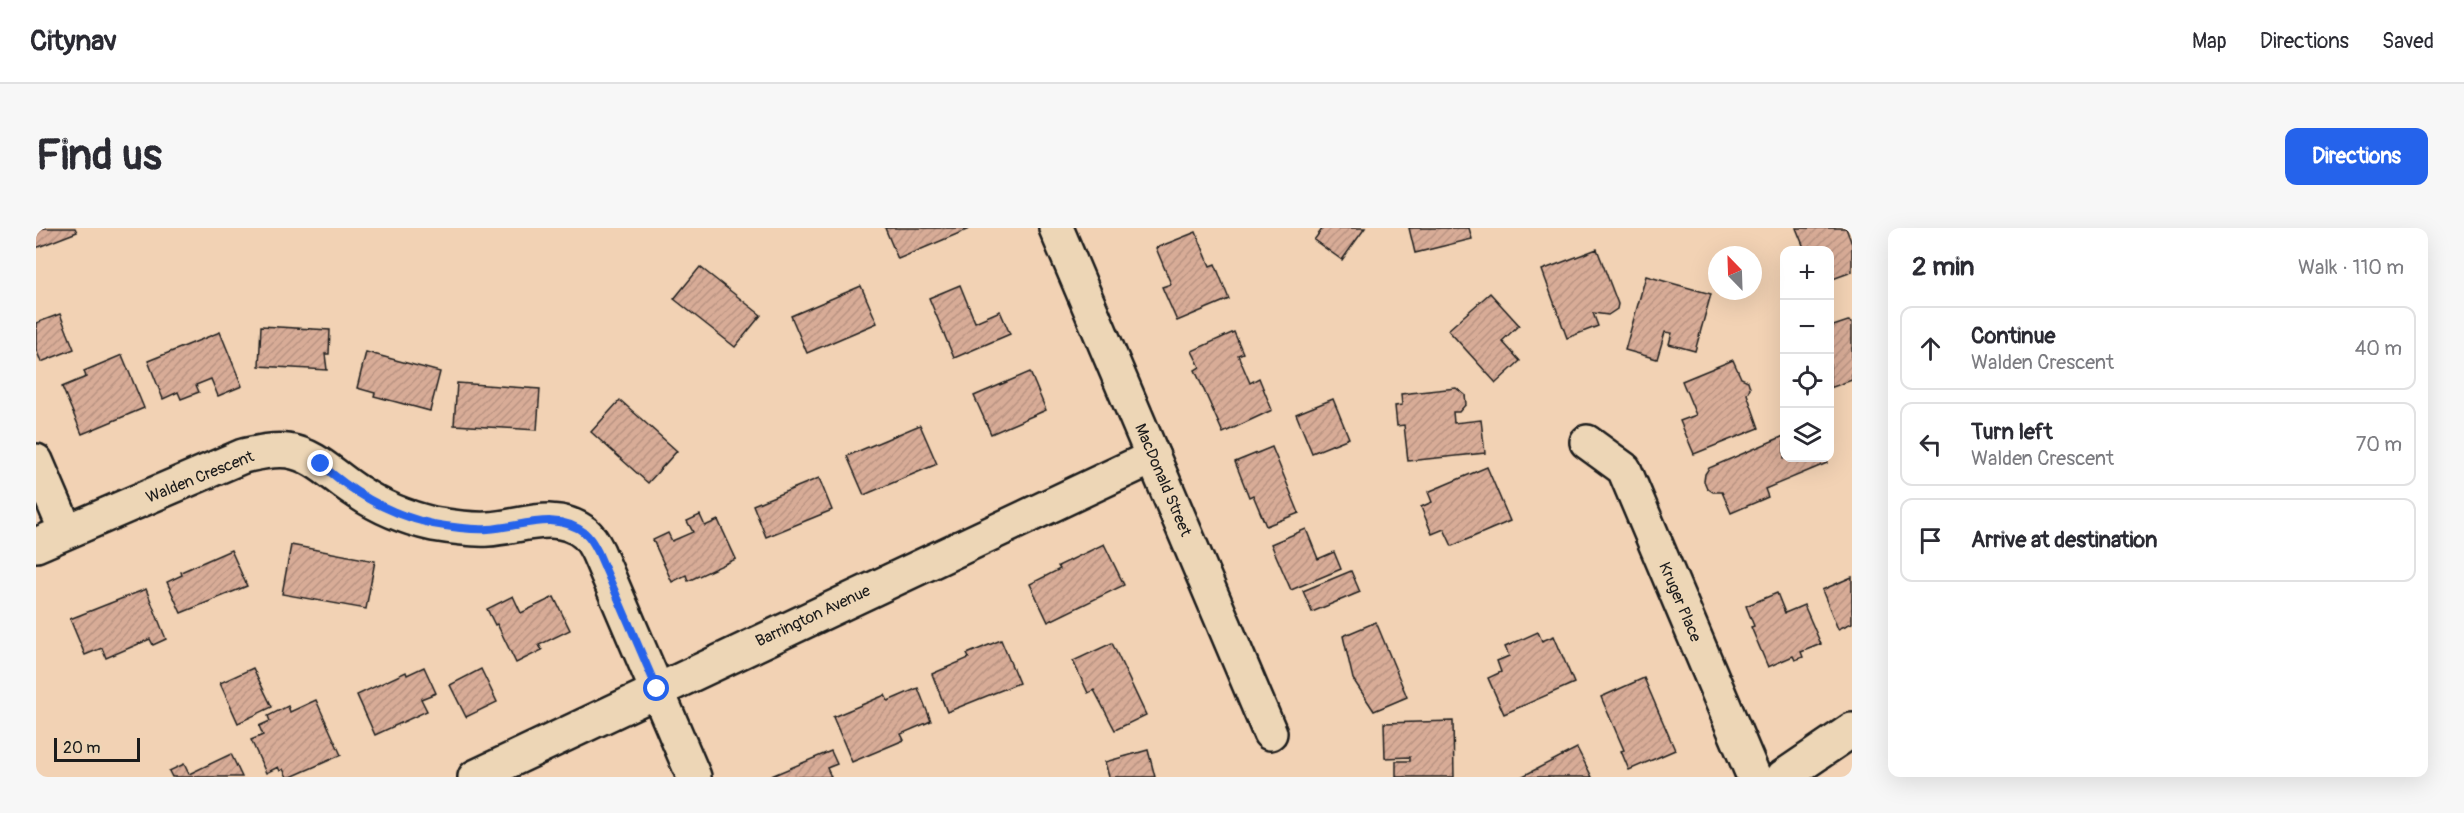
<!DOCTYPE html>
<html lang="en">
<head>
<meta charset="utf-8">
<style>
  :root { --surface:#fff; --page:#f7f7f7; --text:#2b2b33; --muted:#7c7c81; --line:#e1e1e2; --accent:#2563eb }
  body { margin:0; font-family:Pangolin,sans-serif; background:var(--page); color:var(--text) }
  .controls { position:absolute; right:18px; top:18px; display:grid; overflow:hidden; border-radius:12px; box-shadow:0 6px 24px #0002 }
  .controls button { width:54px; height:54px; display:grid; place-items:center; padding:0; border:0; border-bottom:2px solid var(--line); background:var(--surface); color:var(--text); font:30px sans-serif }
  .compass { position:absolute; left:1672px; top:18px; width:54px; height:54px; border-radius:50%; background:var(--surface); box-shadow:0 6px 24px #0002; rotate:337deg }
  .scale { position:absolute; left:18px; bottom:15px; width:86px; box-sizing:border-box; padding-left:6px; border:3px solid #1c1c1c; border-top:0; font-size:16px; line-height:21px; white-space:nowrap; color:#1c1c1c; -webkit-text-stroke:4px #edd6b6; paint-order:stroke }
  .stop { position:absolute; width:18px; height:18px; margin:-14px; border:4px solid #2563eb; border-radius:50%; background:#fff }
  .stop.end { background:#2563eb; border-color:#fff; box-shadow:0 2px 6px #0008 }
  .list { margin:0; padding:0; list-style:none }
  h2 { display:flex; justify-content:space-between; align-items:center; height:78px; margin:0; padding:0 24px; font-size:26px }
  h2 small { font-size:20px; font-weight:400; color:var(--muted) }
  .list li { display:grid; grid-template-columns:39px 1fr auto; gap:18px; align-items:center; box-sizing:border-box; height:84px; margin:0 12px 12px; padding:0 12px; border:2px solid var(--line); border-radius:12px }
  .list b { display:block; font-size:22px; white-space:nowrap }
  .list p { margin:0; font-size:20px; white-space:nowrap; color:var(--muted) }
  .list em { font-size:20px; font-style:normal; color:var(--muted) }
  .icon { flex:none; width:33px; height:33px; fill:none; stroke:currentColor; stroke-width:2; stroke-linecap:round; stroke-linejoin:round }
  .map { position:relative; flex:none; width:1816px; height:549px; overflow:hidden; border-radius:12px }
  header { display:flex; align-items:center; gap:36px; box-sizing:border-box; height:84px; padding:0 30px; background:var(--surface); border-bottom:2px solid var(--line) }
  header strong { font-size:28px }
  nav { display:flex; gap:33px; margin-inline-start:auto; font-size:21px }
  .intro { display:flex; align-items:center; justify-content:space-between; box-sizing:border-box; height:144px; padding:0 36px }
  h1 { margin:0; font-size:42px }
  .button { padding:15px 27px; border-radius:12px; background:var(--accent); color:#fff; font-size:21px; font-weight:700 }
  main { display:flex; gap:36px; padding:0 36px }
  aside { flex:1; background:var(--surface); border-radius:12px; box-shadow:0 6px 24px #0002 }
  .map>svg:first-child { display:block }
</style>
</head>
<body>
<header>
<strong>Citynav</strong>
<nav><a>Map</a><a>Directions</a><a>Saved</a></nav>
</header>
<div class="intro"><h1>Find us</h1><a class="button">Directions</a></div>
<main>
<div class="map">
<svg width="1816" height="549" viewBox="0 0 1816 549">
  <defs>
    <pattern id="building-hatch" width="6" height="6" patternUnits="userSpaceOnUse" patternTransform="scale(1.5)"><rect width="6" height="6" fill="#d8ac97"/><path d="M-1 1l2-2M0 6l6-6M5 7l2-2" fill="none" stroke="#b99382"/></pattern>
  </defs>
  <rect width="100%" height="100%" fill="#f2d2b4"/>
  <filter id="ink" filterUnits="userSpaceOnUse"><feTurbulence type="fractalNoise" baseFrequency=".0167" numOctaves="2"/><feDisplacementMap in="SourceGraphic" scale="12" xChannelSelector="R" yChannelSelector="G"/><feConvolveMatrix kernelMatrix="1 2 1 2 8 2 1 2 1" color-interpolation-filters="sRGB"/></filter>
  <g filter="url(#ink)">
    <!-- building -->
    <g fill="url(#building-hatch)" stroke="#1c1c1c" stroke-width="1.5">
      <path d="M0 0H39L41 4 0 20Z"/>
      <path d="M849 0H932L933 1 862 31Z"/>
      <path d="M1287 0H1329L1306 32 1278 12Z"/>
      <path d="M1373 0H1433L1436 11 1379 25Z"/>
      <path d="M1760 0H1810L1816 16V44L1794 52V22H1769Z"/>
      <path d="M1160 4 1174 38 1179 36 1193 71 1141 93 1126 59 1135 56 1120 20Z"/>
      <path d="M1561 21 1582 76 1581 81 1572 87 1557 85 1562 98 1531 110 1506 42Z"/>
      <path d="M664 39 725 87 699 119 638 71Z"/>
      <path d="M1610 48 1675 66 1659 123 1633 116 1636 105 1629 104 1621 131 1589 122Z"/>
      <path d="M924 57 939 94 964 83 974 106 918 130 893 70Z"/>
      <path d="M825 58 841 95 771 125 755 88Z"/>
      <path d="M1454 65 1483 97 1466 113 1484 133 1460 155 1412 102Z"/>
      <path d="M24 86 38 121 5 134 0 121V95Z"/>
      <path d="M1812 93 1816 94V152L1794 160V99Z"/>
      <path d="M225 98 294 102 293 126H289L291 142 223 138Z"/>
      <path d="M184 104 206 158 182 168 175 151 160 157 163 164 145 171 142 164 127 171 112 133Z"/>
      <path d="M1198 104 1207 125 1202 127 1214 155 1223 150 1236 182 1187 205 1159 142 1164 139 1156 123Z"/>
      <path d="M330 124 404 144 394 183 338 168 339 165 321 160Z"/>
      <path d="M86 127 108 180 46 206 26 159 50 149 48 143Z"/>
      <path d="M1697 132 1705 150 1712 153 1714 160 1711 166 1723 200 1658 226 1644 193 1660 187 1646 153Z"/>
      <path d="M994 144 1010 182 955 206 938 168Z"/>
      <path d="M421 155 504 161 501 202 418 197Z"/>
      <path d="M1420 160 1429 167 1430 176 1423 184H1417L1418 195 1445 192 1449 225 1372 233 1368 197 1361 198 1359 178 1366 177 1365 166Z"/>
      <path d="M1297 171 1313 210 1276 225 1260 186Z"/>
      <path d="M584 172 641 223 612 255 555 204Z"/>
      <path d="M884 197 901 236 828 267 811 228Z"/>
      <path d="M1748 208V230H1789L1791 235 1729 261 1732 269 1695 285 1686 264H1677L1671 260 1668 253 1669 246 1673 240Z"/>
      <path d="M1236 219 1263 285 1230 298 1217 267 1213 269 1199 234Z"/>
      <path d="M1451 239 1474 293 1416 318 1408 301 1396 306 1385 279 1396 274 1392 264Z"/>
      <path d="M783 250 796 282 730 309 717 277Z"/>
      <path d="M664 287 669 298 682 292 700 331 652 353 650 347 636 354 617 312 632 305 636 313 657 304 651 293Z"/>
      <path d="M1270 301 1282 331 1298 324 1305 341 1255 362 1235 316Z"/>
      <path d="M1068 316 1088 357 1012 394 994 356 1024 341 1022 338Z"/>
      <path d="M255 317 339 333 330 381 246 366Z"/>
      <path d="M195 322 211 358 145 385 131 354 146 347 145 344Z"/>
      <path d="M1315 343 1324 364 1276 384 1267 363Z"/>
      <path d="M1816 349V395L1802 401 1786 362Z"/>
      <path d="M110 361 130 411 117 417 114 411 70 430 66 420 49 427 34 391Z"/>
      <path d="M1741 365 1749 385 1768 377 1785 416 1765 424 1767 429 1759 432 1757 428 1732 439 1715 399 1718 398 1710 378Z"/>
      <path d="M477 368 485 385 518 369 534 402 503 417 506 422 480 435 461 396 459 397 451 381Z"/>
      <path d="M1340 394 1371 469 1338 483 1317 451 1307 408Z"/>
      <path d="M1502 404 1506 413 1518 408 1538 455 1468 486 1452 450 1465 444 1461 433 1473 428 1469 419Z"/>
      <path d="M965 412 983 455 911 484 896 446 933 430 931 426Z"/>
      <path d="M1076 415 1110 487 1079 502 1058 462 1052 465 1037 433Z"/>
      <path d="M388 439 400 465 385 471 391 483 339 507 321 467 370 444 371 447Z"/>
      <path d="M217 440 236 479 202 495 184 455Z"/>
      <path d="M445 441 461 474 430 489 414 457Z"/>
      <path d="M1608 450 1639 522 1593 542 1585 523 1588 522 1565 469Z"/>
      <path d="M882 460 895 493 865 506 868 512 816 534 797 489 849 467 852 473Z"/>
      <path d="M280 472 305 527 255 549H251L247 541 244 543 242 539 230 545 215 512 227 507 223 498 234 493 232 488 252 478 254 484Z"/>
      <path d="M1417 493 1418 549H1360V533H1374V529L1349 530 1348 495Z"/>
      <path d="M1541 520 1556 549H1485Z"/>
      <path d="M1112 522 1119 549H1073L1069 534Z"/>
      <path d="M795 523 801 536 791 540 795 549H733Z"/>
      <path d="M195 526 206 549H136L133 543 148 536 153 546Z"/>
    </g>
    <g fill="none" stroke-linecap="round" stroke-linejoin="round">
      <defs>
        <g id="minor">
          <path d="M1020 0 1234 505"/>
          <path d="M1551 214 1588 241 1718 549"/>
          <path d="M0 233 30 303"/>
          <path d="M0 317 207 228C221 225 237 221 252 223 280 227 299 250 322 264 344 279 371 290 397 296 415 299 435 302 452 301 485 299 520 282 549 305 555 310 559 318 562 324L658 549"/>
          <path d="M439 549 1117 229"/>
        </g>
        <path id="secondary" d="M1747 549 1816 502"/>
      </defs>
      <!-- minor casing -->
      <use href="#minor" stroke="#1c1c1c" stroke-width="38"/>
      <!-- secondary casing -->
      <use href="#secondary" stroke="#1c1c1c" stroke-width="38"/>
      <!-- minor -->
      <use href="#minor" stroke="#edd6b6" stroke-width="33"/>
      <!-- secondary -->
      <use href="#secondary" stroke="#edd6b6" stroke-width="33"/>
    </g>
  </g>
  <g fill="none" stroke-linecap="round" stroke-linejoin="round" filter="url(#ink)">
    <!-- route -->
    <path stroke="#2563eb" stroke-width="8" d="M285 236C317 265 355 287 397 296 414 299 434 302 452 301 485 299 520 282 549 305 555 310 559 318 562 324L621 461"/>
  </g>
  <g text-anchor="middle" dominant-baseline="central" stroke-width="4.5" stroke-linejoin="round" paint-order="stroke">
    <!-- street labels -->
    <g font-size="16" fill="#1c1c1c" stroke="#edd6b6">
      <text transform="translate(164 249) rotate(-22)">Walden Crescent</text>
      <text transform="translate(1127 252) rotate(67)">MacDonald Street</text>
      <text transform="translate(1644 374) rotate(67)">Kruger Place</text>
      <text transform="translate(777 388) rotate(-25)">Barrington Avenue</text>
    </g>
  </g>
</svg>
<div class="controls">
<button>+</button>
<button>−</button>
<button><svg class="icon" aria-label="locate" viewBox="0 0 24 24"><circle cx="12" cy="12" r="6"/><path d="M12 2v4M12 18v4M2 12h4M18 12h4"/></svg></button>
<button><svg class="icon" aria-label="layers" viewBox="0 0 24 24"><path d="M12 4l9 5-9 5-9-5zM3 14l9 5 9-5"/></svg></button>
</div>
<svg class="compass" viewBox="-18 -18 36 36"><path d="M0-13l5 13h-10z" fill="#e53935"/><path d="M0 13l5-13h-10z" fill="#7c7c81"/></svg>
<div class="scale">20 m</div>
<div class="stop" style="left:621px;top:461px"></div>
<div class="stop end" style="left:285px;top:236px"></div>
</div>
<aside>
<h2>2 min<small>Walk · 110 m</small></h2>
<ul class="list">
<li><svg class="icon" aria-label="ahead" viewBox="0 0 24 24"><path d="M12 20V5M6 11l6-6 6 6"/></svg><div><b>Continue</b><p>Walden Crescent</p></div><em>40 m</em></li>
<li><svg class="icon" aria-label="left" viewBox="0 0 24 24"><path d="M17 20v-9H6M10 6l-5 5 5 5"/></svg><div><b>Turn left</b><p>Walden Crescent</p></div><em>70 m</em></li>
<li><svg class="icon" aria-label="arrive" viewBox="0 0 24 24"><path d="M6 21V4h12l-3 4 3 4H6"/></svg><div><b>Arrive at destination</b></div></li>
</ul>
</aside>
</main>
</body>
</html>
